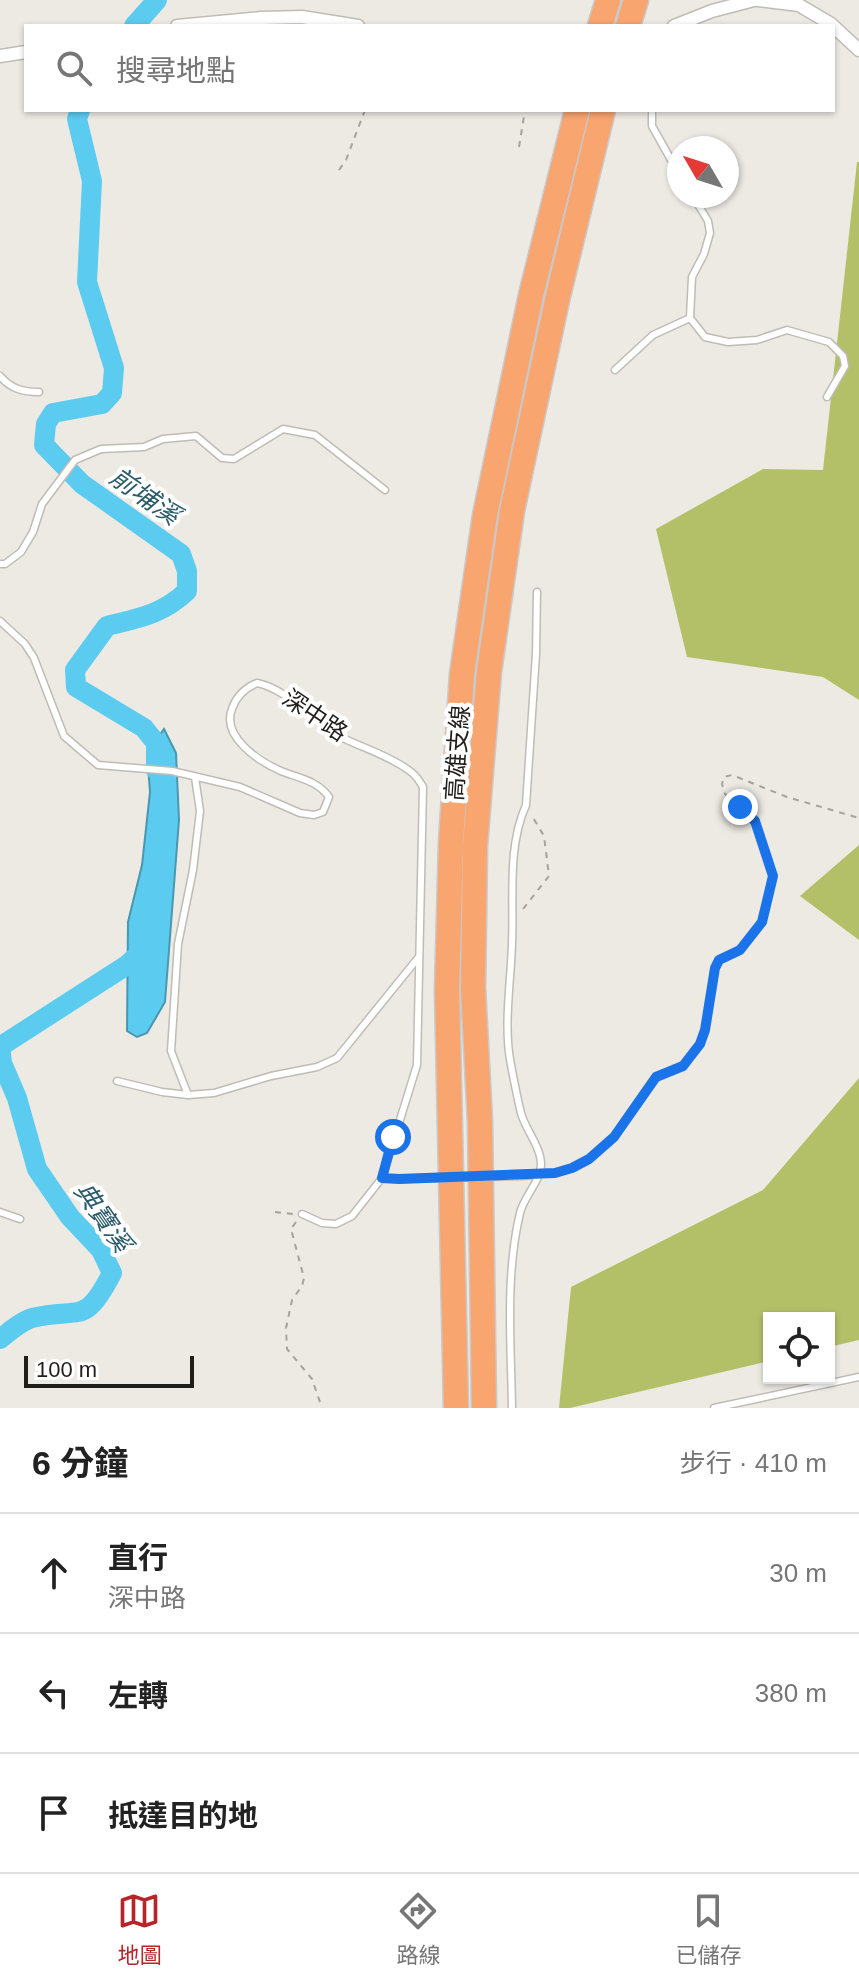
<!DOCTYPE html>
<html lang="zh-TW">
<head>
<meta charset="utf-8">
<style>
  :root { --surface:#fff; --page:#f6f6f6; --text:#222; --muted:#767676; --line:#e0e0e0; --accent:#b52529 }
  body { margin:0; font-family:Helvetica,"Noto Sans TC",sans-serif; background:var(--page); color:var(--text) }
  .controls { position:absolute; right:24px; bottom:24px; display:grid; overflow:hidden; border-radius:0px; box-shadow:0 2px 6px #0004 }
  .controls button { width:72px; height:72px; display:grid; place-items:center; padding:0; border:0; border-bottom:2px solid var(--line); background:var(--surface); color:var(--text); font:40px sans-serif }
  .compass { position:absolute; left:667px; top:136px; width:72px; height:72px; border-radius:50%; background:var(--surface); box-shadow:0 2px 6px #0004; rotate:309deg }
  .scale { position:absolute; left:24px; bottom:20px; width:170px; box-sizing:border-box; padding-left:8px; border:4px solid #201f1c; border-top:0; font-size:22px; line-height:28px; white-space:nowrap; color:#201f1c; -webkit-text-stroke:6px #fff; paint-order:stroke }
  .stop { position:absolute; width:24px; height:24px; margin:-18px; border:6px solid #1a73e8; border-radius:50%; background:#fff }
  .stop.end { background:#1a73e8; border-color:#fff; box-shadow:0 2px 8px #0008 }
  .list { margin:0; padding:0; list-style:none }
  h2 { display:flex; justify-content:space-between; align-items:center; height:104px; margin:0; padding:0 32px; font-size:34px }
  h2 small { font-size:26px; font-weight:400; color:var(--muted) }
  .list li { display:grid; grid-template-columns:52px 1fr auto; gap:24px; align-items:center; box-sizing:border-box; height:120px; padding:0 32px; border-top:2px solid var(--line) }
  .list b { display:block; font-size:30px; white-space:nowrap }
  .list p { margin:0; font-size:26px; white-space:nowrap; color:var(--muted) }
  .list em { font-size:26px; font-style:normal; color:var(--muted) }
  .icon { flex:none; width:44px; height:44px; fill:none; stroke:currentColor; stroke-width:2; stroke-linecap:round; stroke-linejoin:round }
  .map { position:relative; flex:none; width:859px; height:1408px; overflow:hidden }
  .search { position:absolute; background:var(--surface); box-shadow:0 2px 6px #0004; left:24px; right:24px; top:24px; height:88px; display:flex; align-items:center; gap:20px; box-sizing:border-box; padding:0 28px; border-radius:0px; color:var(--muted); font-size:30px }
  .sheet { height:464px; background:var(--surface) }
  nav { display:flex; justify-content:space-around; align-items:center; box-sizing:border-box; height:112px; border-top:2px solid var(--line); background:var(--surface); font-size:22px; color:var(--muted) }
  nav a { display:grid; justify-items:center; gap:4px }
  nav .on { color:var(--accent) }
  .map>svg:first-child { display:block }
</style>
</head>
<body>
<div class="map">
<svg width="859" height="1408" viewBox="0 0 859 1408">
  <rect width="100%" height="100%" fill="#edeae4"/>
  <!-- forest -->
  <g fill="#b4c068">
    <path d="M857 162H859V700L823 677 687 657 656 529 763 469 823 470Z"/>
    <path d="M859 845V940L800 896Z"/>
    <path d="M859 1078V1340L829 1347V1318H769V1361L570 1408H559L571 1287 763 1190Z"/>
  </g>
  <!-- water -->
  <path fill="#5ccbf0" stroke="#4a97b0" stroke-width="2" d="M164 729 176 753 179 820 165 1002 147 1033 137 1037 127 1031 128 922 142 865 150 792 147 753Z"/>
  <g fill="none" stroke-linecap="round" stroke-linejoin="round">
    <!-- river -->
    <g stroke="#5ccbf0" stroke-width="20">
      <path d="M134 26 157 0"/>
      <path d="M80 110 77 119 92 181 87 282 114 368 112 393 102 404 53 413 46 424 44 445 82 484 181 554 187 571V591C163 614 139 618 107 626L75 670 76 687 144 728 156 743V770"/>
      <path d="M0 1045 2 1063 17 1098 37 1169 70 1217 101 1250 112 1273C84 1328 80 1306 32 1318 21 1321 9 1332 0 1339"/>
      <path d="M1 1046 127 965 145 948"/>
    </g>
    <defs>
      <g id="lane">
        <path d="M652 110V126L679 174"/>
        <path d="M690 318 705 337 728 342 757 340 787 330 829 342 843 356 845 366 827 397"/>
        <path d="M615 370 653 335 690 318 692 277 704 254 710 233 708 221 693 196"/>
        <path d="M0 376C11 389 23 392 39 392"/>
        <path d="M0 564H5L21 552 33 532 42 504 75 460 101 449 144 447 163 439 196 436 222 458 234 459 283 429 315 435 385 490"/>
        <path d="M0 621 25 644 34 658 64 736 98 765 172 771 240 787 300 813 314 815 323 812 329 797C317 780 298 778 281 771 258 761 221 736 232 709 236 697 245 688 257 683 288 689 316 724 345 739 366 749 387 755 407 769 415 774 418 779 423 787L417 1065 382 1178 352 1216 336 1224 322 1223 302 1214"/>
        <path d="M117 1081 162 1092 188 1095 214 1093 271 1076 317 1067 337 1058 418 958"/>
        <path d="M188 1095 171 1051 178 944 193 870 200 811 195 777"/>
        <path d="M518 1176 538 1175"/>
        <path d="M0 1212 20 1219"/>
        <path d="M512 1408C511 1344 505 1276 520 1213 524 1196 541 1181 541 1164 541 1147 525 1129 521 1113 517 1097 514 1081 511 1065 503 1026 511 982 512 943 514 897 507 848 526 805L536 654 537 592"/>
        <path d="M714 1408 859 1377"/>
      </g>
      <g id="street">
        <path d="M758 0 799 5 831 24 859 50"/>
        <path d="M177 26 261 18 302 17 358 26"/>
        <path d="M674 26 712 11 754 0"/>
        <path d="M0 56 26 52"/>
      </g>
      <g id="highway">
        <path d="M600 26 608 0"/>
        <path d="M628 26 636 0"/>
        <path d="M456 1408 447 990 451 842 462 674 485 515 531 295 577 110"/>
        <path d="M484 1408 480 1122 473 988 475 846 489 672 512 511 558 296 603 110"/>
      </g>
    </defs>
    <!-- lane casing -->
    <use href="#lane" stroke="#bfbcb6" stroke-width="9"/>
    <!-- street casing -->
    <use href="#street" stroke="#bfbcb6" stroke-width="15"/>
    <!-- highway casing -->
    <use href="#highway" stroke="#c9c9c9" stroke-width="27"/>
    <!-- path -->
    <g stroke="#a5a39e" stroke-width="2" stroke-dasharray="6 6" stroke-linecap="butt">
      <path d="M519 147 525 110"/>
      <path d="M339 170 346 160 365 110"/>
      <path d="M523 909 549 876 544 836 532 816"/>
      <path d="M550 1174 572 1168 589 1159 614 1137 656 1077 683 1066 700 1044 705 1030 715 968 725 955 740 950 762 922 773 876 755 821 725 794 722 784 724 777 732 775 787 797 859 818"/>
      <path d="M275 1212 293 1214"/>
      <path d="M296 1222 291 1229 304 1278 302 1286 292 1300 286 1328 287 1349 312 1379 322 1408"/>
    </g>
    <!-- lane -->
    <use href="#lane" stroke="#fff" stroke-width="6"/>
    <!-- street -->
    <use href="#street" stroke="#fff" stroke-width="12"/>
    <!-- highway -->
    <use href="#highway" stroke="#f8a570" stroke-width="24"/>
    <defs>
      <path id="lane-bridge" d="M399 1179 518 1176"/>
    </defs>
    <!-- lane-bridge casing -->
    <use href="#lane-bridge" stroke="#bfbcb6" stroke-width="9" stroke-linecap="butt"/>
    <!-- lane-bridge -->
    <use href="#lane-bridge" stroke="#fff" stroke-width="6"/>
  </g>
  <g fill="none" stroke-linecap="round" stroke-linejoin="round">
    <!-- route -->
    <path stroke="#1a73e8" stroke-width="10" d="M393 1137 382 1178 399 1179 555 1173 572 1168 589 1159 614 1137 656 1077 683 1066 700 1044 705 1030 715 968 719 960 740 950 762 922 773 876 755 821 740 807"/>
  </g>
  <g text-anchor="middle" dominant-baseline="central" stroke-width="8" stroke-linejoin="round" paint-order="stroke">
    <!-- street labels -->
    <g font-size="24" fill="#201f1c" stroke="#fff">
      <text transform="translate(315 715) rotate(34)">深中路</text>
      <text transform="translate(457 753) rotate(-86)">高雄支線</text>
    </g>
    <!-- water labels -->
    <g font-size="26" font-style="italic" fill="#2b5a69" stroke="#fff">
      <text transform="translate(145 496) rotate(35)">前埔溪</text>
      <text transform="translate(103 1217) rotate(55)">典寶溪</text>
    </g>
  </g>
</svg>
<div class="controls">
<button><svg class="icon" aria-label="locate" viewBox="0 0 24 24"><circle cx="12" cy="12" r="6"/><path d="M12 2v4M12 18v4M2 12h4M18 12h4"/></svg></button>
</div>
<svg class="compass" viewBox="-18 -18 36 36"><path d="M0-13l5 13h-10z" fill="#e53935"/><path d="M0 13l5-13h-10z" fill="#767676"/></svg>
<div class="scale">100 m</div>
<div class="stop" style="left:393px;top:1137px"></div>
<div class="stop end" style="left:740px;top:807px"></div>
<div class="search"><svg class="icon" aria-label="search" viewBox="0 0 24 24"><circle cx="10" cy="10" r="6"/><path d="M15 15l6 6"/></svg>搜尋地點</div>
</div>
<section class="sheet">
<h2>6 分鐘<small>步行 · 410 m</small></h2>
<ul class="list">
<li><svg class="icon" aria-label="ahead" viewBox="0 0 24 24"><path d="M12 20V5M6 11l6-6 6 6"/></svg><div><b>直行</b><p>深中路</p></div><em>30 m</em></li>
<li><svg class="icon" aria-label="left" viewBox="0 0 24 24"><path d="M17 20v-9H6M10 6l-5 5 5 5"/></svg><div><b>左轉</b></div><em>380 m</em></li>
<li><svg class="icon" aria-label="arrive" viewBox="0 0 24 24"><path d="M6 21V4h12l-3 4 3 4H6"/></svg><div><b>抵達目的地</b></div></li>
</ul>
</section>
<nav>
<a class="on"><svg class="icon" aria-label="map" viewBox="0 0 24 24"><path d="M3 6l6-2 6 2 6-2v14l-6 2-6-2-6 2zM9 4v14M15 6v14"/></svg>地圖</a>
<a><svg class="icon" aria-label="directions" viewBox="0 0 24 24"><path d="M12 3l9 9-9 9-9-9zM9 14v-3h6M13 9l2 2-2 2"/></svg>路線</a>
<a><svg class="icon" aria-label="saved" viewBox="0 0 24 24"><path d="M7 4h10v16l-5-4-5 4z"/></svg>已儲存</a>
</nav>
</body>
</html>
